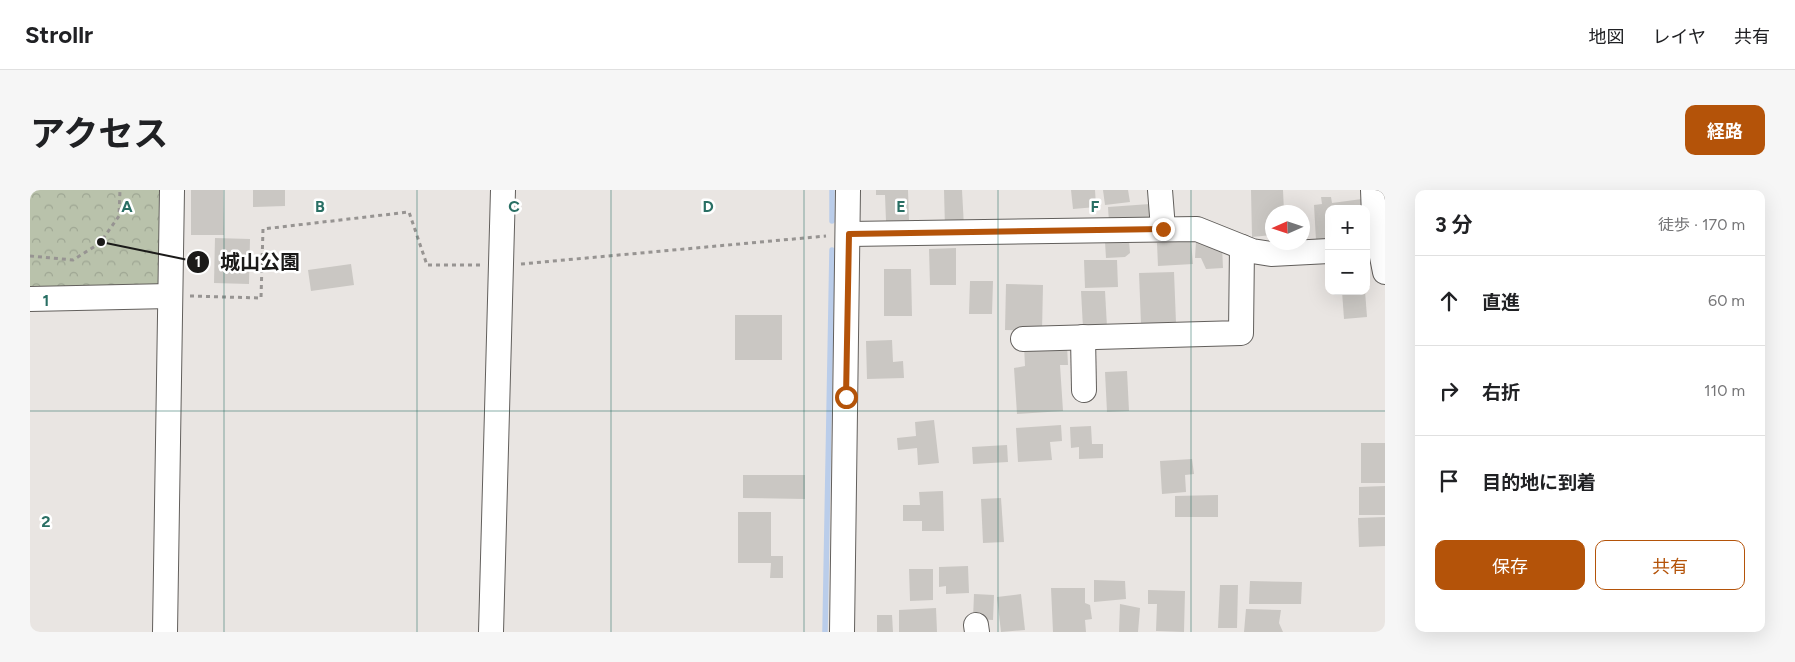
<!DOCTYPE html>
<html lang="ja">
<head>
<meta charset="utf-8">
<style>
  :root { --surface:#fff; --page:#f6f6f6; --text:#202124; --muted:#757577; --line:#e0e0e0; --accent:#b45309 }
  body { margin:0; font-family:Figtree,"Noto Sans JP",sans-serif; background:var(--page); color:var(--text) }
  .controls { position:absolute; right:15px; top:15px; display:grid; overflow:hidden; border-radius:10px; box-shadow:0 5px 20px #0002 }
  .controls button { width:45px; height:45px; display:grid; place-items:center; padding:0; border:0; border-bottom:1px solid var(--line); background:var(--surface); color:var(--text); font:25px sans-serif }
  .compass { position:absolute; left:1235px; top:15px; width:45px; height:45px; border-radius:50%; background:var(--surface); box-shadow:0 5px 20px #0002; rotate:267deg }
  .stop { position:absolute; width:15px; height:15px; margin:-11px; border:4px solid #b45309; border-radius:50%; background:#fff }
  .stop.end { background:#b45309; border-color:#fff; box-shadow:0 1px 5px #0008 }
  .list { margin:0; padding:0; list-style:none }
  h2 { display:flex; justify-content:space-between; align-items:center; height:65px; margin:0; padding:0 20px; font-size:21px }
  h2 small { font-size:16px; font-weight:400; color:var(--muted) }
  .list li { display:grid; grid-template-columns:32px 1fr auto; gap:15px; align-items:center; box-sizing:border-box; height:90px; padding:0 20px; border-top:1px solid var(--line) }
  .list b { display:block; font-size:19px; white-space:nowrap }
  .list em { font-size:16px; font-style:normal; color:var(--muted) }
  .actions { display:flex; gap:10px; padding:15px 20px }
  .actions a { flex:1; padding:11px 0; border:1px solid var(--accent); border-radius:10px; text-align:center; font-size:18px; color:var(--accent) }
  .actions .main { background:var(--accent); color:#fff }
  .icon { flex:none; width:28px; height:28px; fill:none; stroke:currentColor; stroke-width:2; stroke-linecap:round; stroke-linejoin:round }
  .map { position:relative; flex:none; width:1355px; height:442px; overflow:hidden; border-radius:10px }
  header { display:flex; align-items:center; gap:30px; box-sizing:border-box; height:70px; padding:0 25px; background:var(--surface); border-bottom:1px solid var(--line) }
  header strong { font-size:24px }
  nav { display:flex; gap:28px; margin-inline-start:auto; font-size:18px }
  .intro { display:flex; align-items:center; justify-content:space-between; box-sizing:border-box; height:120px; padding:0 30px }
  h1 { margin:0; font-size:35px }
  .button { padding:12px 22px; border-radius:10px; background:var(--accent); color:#fff; font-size:18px; font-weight:700 }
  main { display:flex; gap:30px; padding:0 30px }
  aside { flex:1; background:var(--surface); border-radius:10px; box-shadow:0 5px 20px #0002 }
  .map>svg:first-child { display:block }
</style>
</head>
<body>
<header>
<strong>Strollr</strong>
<nav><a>地図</a><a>レイヤ</a><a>共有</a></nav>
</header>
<div class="intro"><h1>アクセス</h1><a class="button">経路</a></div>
<main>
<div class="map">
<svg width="1355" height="442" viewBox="0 0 1355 442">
  <defs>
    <pattern id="park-crowns" width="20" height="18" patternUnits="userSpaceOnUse" patternTransform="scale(1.25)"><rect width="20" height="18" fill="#b9c2ab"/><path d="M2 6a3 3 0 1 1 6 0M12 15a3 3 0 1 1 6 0" fill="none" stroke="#9ea693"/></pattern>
  </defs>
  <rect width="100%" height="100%" fill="#e9e5e2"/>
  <!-- park -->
  <path fill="url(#park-crowns)" d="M0 0H142L140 106 0 103Z"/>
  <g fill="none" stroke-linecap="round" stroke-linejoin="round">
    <!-- stream -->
    <g stroke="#bacdea" stroke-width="5.5">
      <path d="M802 31V0"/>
      <path d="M795 442 802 60"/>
    </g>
  </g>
  <!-- building -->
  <g fill="#cac7c3">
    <path d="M161 0H193L194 45H161Z"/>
    <path d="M223 0H255V16L223 17Z"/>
    <path d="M846 0H878L879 30 856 31 855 5H846Z"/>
    <path d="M914 0H932L934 37 915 38Z"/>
    <path d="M1041 0H1065L1066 17 1043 19Z"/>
    <path d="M1073 0H1098L1100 12 1075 15Z"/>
    <path d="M1221 0H1253L1254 22H1242V45L1222 47Z"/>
    <path d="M1291 7H1301L1302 13 1332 9V19H1299V50H1286L1284 15 1292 14Z"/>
    <path d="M1120 14 1121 33 1079 32 1078 17Z"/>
    <path d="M185 48 220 49 219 94 184 93Z"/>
    <path d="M1099 51 1100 63 1095 67 1076 68 1075 52Z"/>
    <path d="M1161 51 1163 74 1128 76 1127 53Z"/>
    <path d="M1166 51 1173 52 1178 57 1192 56 1193 78 1176 79 1171 68H1165Z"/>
    <path d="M926 58V95H900L899 59Z"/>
    <path d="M1054 70H1087L1088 97 1055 98Z"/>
    <path d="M321 74 324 95 281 101 278 80Z"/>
    <path d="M1336 76H1338L1340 97H1336Z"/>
    <path d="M854 79H881L882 126H854Z"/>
    <path d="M1144 82 1146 133 1111 134 1109 83Z"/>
    <path d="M940 91H963L962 124H939Z"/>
    <path d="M976 94 1013 95 1012 141 975 140Z"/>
    <path d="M1051 101H1075L1077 137 1053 138Z"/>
    <path d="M1312 101H1335L1337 127 1314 129Z"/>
    <rect x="705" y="125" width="47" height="45"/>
    <path d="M862 150 863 172 873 171 874 188 837 189 836 151Z"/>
    <path d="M1037 155 1038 175H1030L1033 221 987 224 984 178 995 176 994 156Z"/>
    <path d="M1097 181 1099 221 1077 222 1075 182Z"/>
    <path d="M904 230 909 273 888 275 887 258 868 260 867 248 886 246 885 232Z"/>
    <path d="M1031 235 1032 251 1020 252 1022 270 988 272 986 238Z"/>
    <path d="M1061 236 1062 254H1073V268L1049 269V257L1041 258 1040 237Z"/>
    <rect x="1331" y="253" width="24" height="40"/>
    <path d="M977 255 978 272 943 274 942 257Z"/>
    <path d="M1162 269 1164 284 1155 285 1156 302 1132 304 1130 271Z"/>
    <path d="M713 285H775V309L713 308Z"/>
    <path d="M1355 296V325H1329V297Z"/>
    <path d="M913 301 914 341H892V331H873V315H890L889 302Z"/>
    <path d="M1188 305V327H1145V306Z"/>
    <path d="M971 308 974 352 953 353 951 309Z"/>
    <path d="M708 322H741V366H753V388H740L741 373H708Z"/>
    <path d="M1355 327V356L1329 357 1328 328Z"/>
    <path d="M938 376 939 403 916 404V396L909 397V377Z"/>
    <path d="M879 379H903V410L880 411Z"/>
    <path d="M1064 390 1095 391 1096 409 1064 412Z"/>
    <path d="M1220 391 1272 392 1271 414H1219Z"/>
    <path d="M1190 395H1208L1207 438H1188Z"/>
    <path d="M1021 398H1055V413L1060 415 1062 429 1055 430 1056 442H1023Z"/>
    <path d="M1118 400 1155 401 1154 442 1126 441 1127 414H1118Z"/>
    <path d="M944 404 964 405 963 430 943 429Z"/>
    <path d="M991 404 995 440 971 442 967 407Z"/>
    <path d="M1090 414 1110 418 1108 442H1089Z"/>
    <path d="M906 418 907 442H869V420Z"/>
    <path d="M1216 419 1251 420 1249 433 1253 442H1214Z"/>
    <path d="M847 425H862L863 442H847Z"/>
  </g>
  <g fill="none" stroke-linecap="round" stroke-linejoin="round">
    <defs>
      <g id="minor">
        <path d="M1130 0 1133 39"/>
        <path d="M1343 0 1344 26 1355 82"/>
        <path d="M819 44 1167 39 1222 61 1241 64 1299 61"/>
        <path d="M0 109 140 106"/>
        <path d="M1053 147 1054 200"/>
        <path d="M993 149 1211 143 1212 57"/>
        <path d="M946 435 947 442"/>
        <path d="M135 442 142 0"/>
        <path d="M461 442 473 0"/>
        <path d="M812 442 818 0"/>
      </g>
    </defs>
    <!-- minor casing -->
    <use href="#minor" stroke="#625f5c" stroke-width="26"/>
    <!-- path -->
    <g stroke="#979492" stroke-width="3" stroke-dasharray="4 4" stroke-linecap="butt">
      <path d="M0 66 43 70 70 53 89 26 90 0"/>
      <path d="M491 74 796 46"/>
      <path d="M160 106 231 108 233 39 379 22 397 75H450"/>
    </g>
    <!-- minor -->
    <use href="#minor" stroke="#fff" stroke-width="24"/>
  </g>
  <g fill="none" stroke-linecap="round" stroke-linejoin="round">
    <!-- route -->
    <path stroke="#b45309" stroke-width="6" d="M816 207 819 44 1133 39"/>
  </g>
  <!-- grid -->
  <path fill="none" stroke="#296f64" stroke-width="1" stroke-opacity="0.55" d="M194 0V442M387 0V442M581 0V442M774 0V442M968 0V442M1161 0V442M0 221H1355"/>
  <g font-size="16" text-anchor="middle" font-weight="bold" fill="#296f64" stroke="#fff" stroke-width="5" stroke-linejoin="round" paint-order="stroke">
    <text x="97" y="22">A</text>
    <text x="290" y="22">B</text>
    <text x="484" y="22">C</text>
    <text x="678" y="22">D</text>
    <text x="871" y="22">E</text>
    <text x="1065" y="22">F</text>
    <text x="16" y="116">1</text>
    <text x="16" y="337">2</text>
  </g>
  <!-- callouts -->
  <path fill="none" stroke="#1b1a19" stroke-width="2" d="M71 52L168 72"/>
  <g fill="#1b1a19" stroke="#fff" stroke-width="2">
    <circle cx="71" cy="52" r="5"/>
    <circle cx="168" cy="72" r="12"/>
  </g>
  <g font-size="15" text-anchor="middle" font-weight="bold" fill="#fff">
    <text x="168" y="77">1</text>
  </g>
  <g font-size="20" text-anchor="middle" font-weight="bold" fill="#1b1a19" stroke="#fff" stroke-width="5" stroke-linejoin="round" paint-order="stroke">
    <text x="230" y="79">城山公園</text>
  </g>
</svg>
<div class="controls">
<button>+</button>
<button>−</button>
</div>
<svg class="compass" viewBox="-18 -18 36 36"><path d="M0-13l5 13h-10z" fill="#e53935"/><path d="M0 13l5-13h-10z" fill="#757577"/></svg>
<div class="stop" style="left:816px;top:207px"></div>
<div class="stop end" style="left:1133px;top:39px"></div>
</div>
<aside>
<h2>3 分<small>徒歩 · 170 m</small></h2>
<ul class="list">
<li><svg class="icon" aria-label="ahead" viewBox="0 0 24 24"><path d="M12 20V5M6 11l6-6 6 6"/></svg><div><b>直進</b></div><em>60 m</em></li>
<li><svg class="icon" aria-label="right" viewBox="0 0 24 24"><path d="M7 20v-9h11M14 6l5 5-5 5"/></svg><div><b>右折</b></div><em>110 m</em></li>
<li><svg class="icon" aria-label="arrive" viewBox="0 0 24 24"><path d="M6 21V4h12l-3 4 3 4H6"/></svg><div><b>目的地に到着</b></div></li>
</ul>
<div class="actions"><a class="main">保存</a><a>共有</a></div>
</aside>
</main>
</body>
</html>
